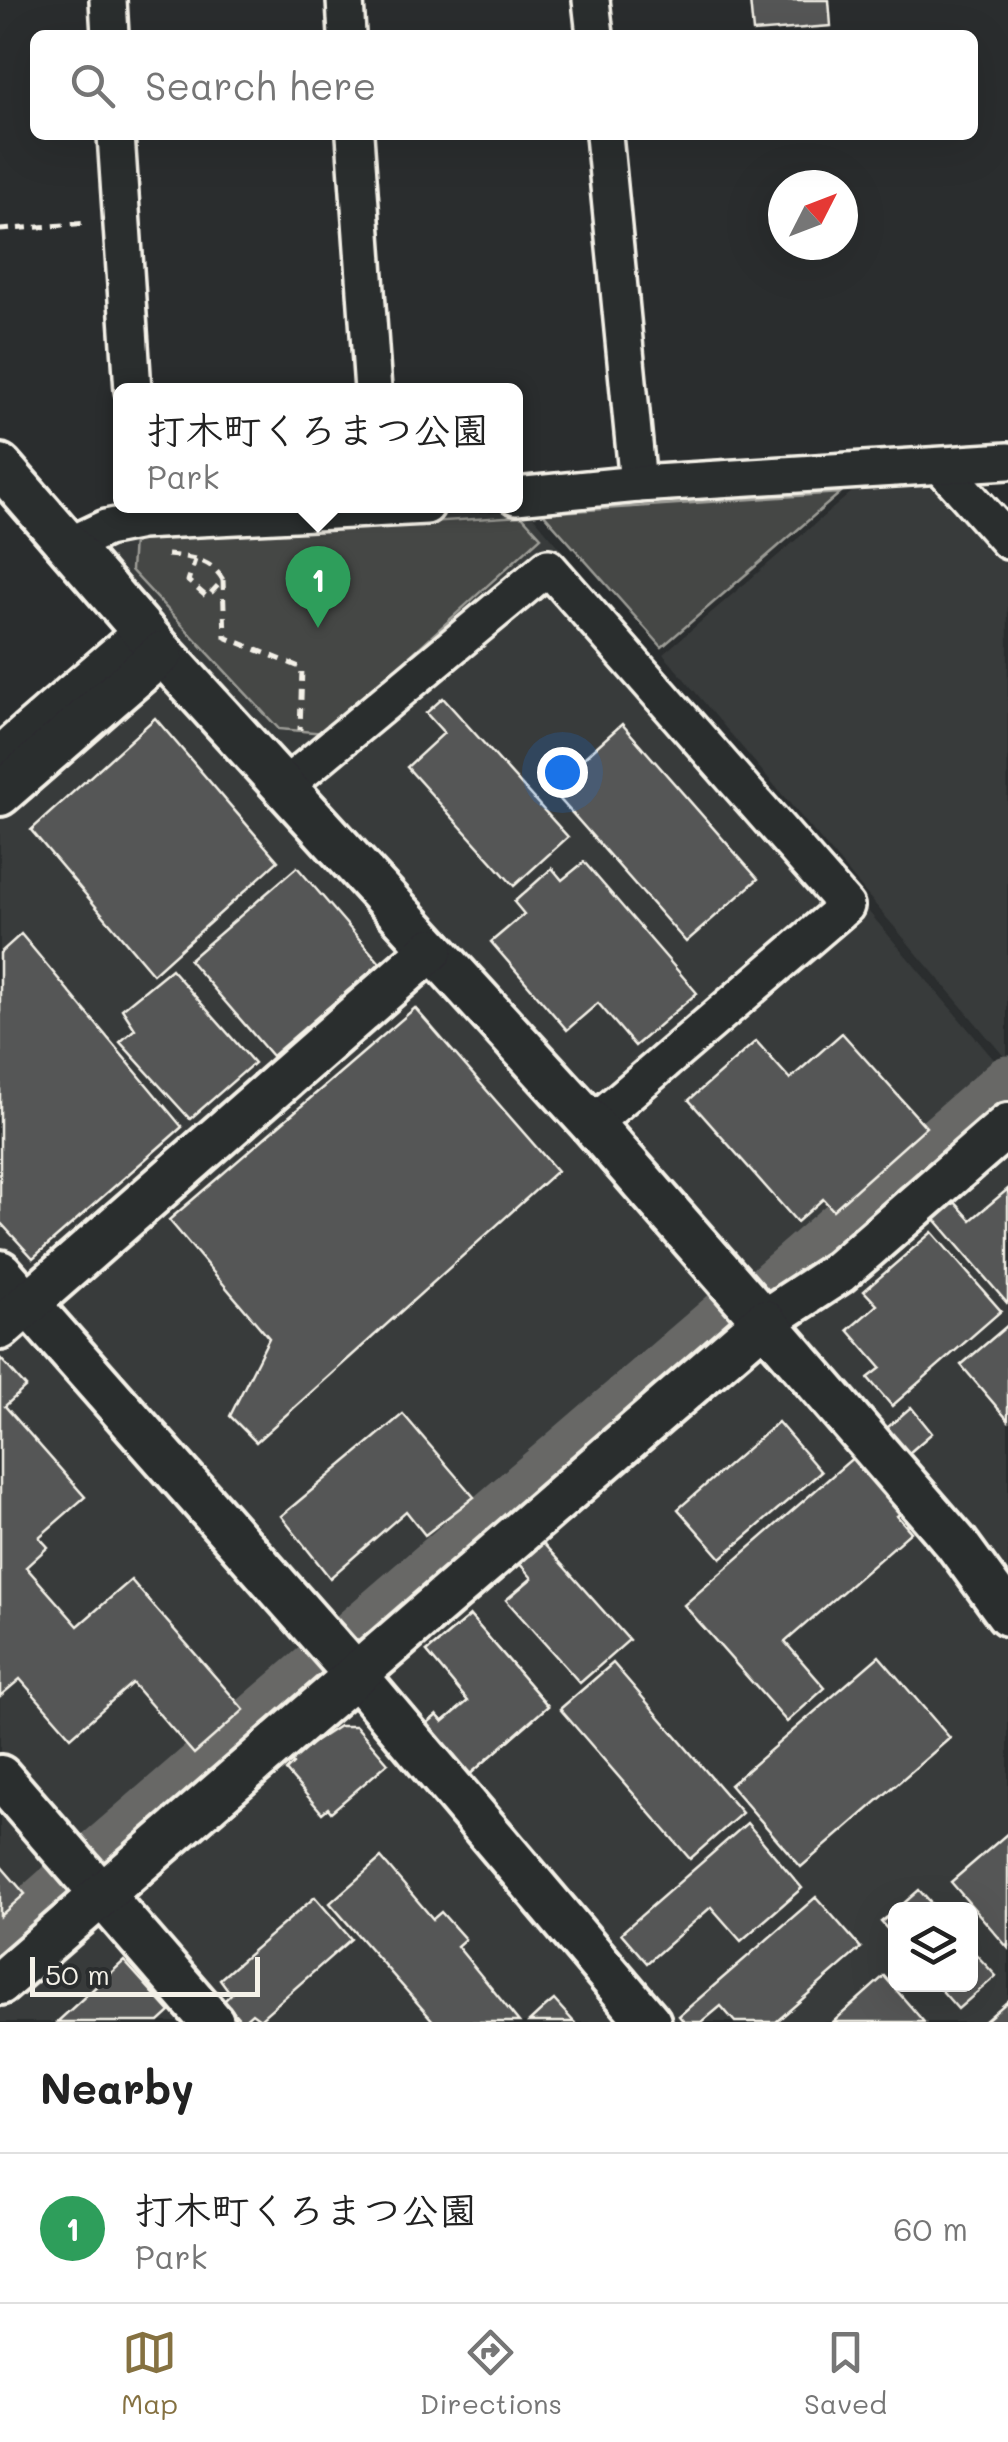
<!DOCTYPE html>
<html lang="en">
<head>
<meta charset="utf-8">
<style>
  :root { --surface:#fff; --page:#f6f6f6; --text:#222; --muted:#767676; --line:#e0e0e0; --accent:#857141 }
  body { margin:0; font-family:Mali,"Klee One",sans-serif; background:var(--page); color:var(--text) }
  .controls { position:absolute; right:30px; bottom:30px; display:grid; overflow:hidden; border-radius:15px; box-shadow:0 10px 40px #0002 }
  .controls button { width:90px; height:90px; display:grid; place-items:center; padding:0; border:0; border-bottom:2px solid var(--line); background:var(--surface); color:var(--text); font:50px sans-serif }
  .compass { position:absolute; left:768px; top:170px; width:90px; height:90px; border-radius:50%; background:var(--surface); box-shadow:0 10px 40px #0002; rotate:48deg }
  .scale { position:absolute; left:30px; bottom:25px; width:230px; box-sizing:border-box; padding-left:10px; border:5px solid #f4f1e8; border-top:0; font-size:28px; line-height:35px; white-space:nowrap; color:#f4f1e8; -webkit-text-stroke:8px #2a2d2e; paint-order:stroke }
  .you { position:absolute; left:562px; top:772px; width:35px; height:35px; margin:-25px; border:8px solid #fff; border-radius:50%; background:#1a73e8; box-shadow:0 0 0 15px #1a73e833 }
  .badge { display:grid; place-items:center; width:65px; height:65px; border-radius:50%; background:var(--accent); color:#fff; font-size:32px; font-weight:700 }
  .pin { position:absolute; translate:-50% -82px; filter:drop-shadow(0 2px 5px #0008) }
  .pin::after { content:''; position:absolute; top:52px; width:35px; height:30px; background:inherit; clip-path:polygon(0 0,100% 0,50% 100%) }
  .popup { position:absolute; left:113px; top:383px; width:410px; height:130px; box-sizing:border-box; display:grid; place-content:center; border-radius:15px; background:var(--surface); filter:drop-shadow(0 2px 8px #0005); font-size:32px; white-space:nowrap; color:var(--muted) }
  .popup b { font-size:38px; color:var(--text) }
  .popup::after { content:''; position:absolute; left:50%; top:100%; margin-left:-20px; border:20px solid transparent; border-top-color:var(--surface) }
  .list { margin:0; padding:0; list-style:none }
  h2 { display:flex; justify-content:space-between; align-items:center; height:130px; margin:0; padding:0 40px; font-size:42px }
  h2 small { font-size:32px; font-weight:400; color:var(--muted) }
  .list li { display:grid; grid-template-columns:65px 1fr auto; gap:30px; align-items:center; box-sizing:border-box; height:150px; padding:0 40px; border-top:2px solid var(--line) }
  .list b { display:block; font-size:38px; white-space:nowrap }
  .list p { margin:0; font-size:32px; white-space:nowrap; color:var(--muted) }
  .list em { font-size:32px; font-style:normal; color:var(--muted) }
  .icon { flex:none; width:55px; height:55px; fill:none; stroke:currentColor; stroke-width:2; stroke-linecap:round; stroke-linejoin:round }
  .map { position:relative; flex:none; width:1008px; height:2022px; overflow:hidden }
  .search { position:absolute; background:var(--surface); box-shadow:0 10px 40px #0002; left:30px; right:30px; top:30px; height:110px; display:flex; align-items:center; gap:25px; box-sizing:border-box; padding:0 35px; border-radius:15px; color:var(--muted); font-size:38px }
  .sheet { height:280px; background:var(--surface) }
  nav { display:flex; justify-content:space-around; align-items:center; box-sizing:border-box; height:140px; border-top:2px solid var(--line); background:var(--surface); font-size:28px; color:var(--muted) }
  nav a { display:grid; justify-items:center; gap:5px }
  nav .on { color:var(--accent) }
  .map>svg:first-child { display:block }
</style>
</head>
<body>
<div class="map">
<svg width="1008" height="2022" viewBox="0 0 1008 2022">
  <rect width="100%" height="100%" fill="#2a2d2e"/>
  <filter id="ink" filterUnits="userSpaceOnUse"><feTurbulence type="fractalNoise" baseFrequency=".01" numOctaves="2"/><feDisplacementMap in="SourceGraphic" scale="20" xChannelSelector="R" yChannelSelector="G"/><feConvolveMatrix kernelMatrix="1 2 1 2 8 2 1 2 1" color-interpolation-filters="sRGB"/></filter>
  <g filter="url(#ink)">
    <!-- built -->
    <g fill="#373a3a" fill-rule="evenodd">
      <path d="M944 487 1008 561 1007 1060 663 654 854 490Z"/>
      <path d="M528 510 1008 1076V2022H0V814L136 699 93 547 122 533ZM896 1910H970V1984H896Z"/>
    </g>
    <!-- green -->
    <g fill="#444645" stroke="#9c9c96" stroke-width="2.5">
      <path d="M840 493 662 647 543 513Z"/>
      <path d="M522 516 541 537 325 733 279 729 131 570 133 541Z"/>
    </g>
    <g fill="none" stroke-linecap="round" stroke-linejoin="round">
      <!-- river -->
      <g stroke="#676866" stroke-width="55">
        <path d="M773 1287 1008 1083"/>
        <path d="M357 1634 725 1317"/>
        <path d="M91 1863 315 1670"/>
        <path d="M0 1942 60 1889"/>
      </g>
    </g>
    <!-- building -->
    <g fill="#555756" stroke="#f4f1e8" stroke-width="2.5">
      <path d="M750 0H829L831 26 753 32Z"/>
      <path d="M443 698 568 837 514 886 407 767 444 733 426 713Z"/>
      <path d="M155 718 278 861 153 974 31 830Z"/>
      <path d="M622 724 758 879 686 942 550 788Z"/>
      <path d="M584 862 697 993 635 1046 598 1003 567 1030 491 942 524 914 514 902 552 868 562 880Z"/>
      <path d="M297 867 380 963 272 1056 189 960Z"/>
      <path d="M21 934 182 1127 33 1258 0 1222V953Z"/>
      <path d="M171 969 254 1063 190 1119 120 1042 135 1029 122 1009Z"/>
      <path d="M415 1008 557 1171 256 1442 230 1416 269 1338 169 1220Z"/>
      <path d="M842 1033 926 1127 833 1210 823 1199 797 1222 689 1100 756 1041 790 1079Z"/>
      <path d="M1008 1189V1302L1007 1303 933 1217 953 1200 971 1220Z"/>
      <path d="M932 1232 1001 1311 892 1406 868 1378 881 1368 848 1330 877 1305 864 1291Z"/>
      <path d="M1008 1325V1420L961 1365Z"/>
      <path d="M0 1358 26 1387 5 1406 85 1497 39 1537 48 1547 26 1567 78 1626 131 1580 244 1710 194 1754 132 1683 71 1737 20 1679 0 1696Z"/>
      <path d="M911 1407 932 1433 878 1480 902 1512 897 1516 911 1532 785 1642 825 1688 787 1722 684 1605Z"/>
      <path d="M403 1414 474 1497 425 1535 406 1511 330 1578 281 1516Z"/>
      <path d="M778 1422 821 1472 721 1558 678 1509Z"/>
      <path d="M542 1542 629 1640 580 1683 506 1600 532 1578 519 1563Z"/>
      <path d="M470 1616 548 1706 468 1776 424 1726 437 1715 443 1722 468 1701 427 1652Z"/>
      <path d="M470 1616 548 1706 468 1776 424 1726 437 1715 443 1722 468 1701 427 1652Z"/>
      <path d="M879 1656 950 1738 801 1867 730 1785Z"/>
      <path d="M613 1663 742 1813 690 1859 560 1709Z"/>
      <path d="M339 1726H356L388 1763 331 1812 328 1808 322 1813 286 1771 293 1764 290 1758Z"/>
      <path d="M747 1823 802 1888 741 1941 711 1907 647 1963 621 1933Z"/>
      <path d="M1008 1833V1948L951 1882Z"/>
      <path d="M381 1858 433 1919 441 1912 465 1939 457 1946 519 2022H434L330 1903Z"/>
      <path d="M0 1865 25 1894 0 1916Z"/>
      <path d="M919 1890 937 1910H896Z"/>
      <path d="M315 1897 351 1939 260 2019 252 2013 242 2022 224 2001 231 1994 220 1979Z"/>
      <path d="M816 1897 861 1948 776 2022H735L721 2006 702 2022H684L679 2016Z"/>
      <path d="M896 1910V1939L881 1922Z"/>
      <path d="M970 1948 996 1976 958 2009 936 1984H970Z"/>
      <path d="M124 1961 170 2012 159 2022H57Z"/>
      <path d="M884 1976 924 2022H833Z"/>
      <path d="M554 2000 574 2022H529L542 2010Z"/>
      <path d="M1008 2001V2022H984Z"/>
    </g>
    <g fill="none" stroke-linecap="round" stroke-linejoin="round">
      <defs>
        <g id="minor">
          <path d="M108 0 110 35"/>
          <path d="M345 0 347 35"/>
          <path d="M591 0 595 35"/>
          <path d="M116 135 133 390"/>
          <path d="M355 135 373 390"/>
          <path d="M604 135 638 484"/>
          <path d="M943 468 1008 541"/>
          <path d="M516 496 638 484 1008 461"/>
          <path d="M68 546 106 528 141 521 426 506"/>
          <path d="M0 754 143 630"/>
          <path d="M285 786 548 567 846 906 592 1124"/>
        </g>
        <g id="tertiary">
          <path d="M0 466 162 653 592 1124 764 1321 839 1272 1008 1125"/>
          <path d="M0 794 162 653"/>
          <path d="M0 1272 355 1674 649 2022"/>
          <path d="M0 1328 432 949"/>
          <path d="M0 1777 212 2022"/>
          <path d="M0 1983 764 1321 956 1543 1008 1614"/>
        </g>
      </defs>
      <!-- minor casing -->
      <use href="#minor" stroke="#f4f1e8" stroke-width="42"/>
      <!-- tertiary casing -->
      <use href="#tertiary" stroke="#f4f1e8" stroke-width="50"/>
      <!-- path -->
      <g stroke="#f4f1e8" stroke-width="5" stroke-dasharray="10 8" stroke-linecap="butt">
        <path d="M0 230 89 223"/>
        <path d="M167 555C191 557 211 559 223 580L207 597 188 581 195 560"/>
        <path d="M223 580 225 637 302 668 300 730"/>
      </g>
      <!-- minor -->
      <use href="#minor" stroke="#2a2d2e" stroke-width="35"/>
      <!-- tertiary -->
      <use href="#tertiary" stroke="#2a2d2e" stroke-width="42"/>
    </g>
  </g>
</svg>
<div class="controls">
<button><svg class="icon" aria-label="layers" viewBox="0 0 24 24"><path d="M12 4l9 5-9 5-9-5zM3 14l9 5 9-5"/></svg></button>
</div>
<svg class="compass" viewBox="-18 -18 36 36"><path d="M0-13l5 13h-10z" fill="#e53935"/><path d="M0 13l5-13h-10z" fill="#767676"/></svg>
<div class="scale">50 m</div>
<div class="you"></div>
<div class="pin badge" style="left:318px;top:628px;background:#2e9e5b">1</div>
<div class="popup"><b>打木町くろまつ公園</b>Park</div>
<div class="search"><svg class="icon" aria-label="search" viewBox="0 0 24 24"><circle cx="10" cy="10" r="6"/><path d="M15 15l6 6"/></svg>Search here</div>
</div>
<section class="sheet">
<h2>Nearby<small></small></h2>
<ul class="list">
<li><span class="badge" style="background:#2e9e5b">1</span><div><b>打木町くろまつ公園</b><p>Park</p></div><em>60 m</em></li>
</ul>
</section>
<nav>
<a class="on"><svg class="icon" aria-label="map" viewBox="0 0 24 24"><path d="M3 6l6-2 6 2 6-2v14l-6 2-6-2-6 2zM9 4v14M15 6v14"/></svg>Map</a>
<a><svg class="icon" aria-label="directions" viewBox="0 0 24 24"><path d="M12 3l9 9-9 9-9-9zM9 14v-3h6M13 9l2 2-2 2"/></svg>Directions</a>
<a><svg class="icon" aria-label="saved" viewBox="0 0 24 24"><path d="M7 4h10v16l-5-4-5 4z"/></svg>Saved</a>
</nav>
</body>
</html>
